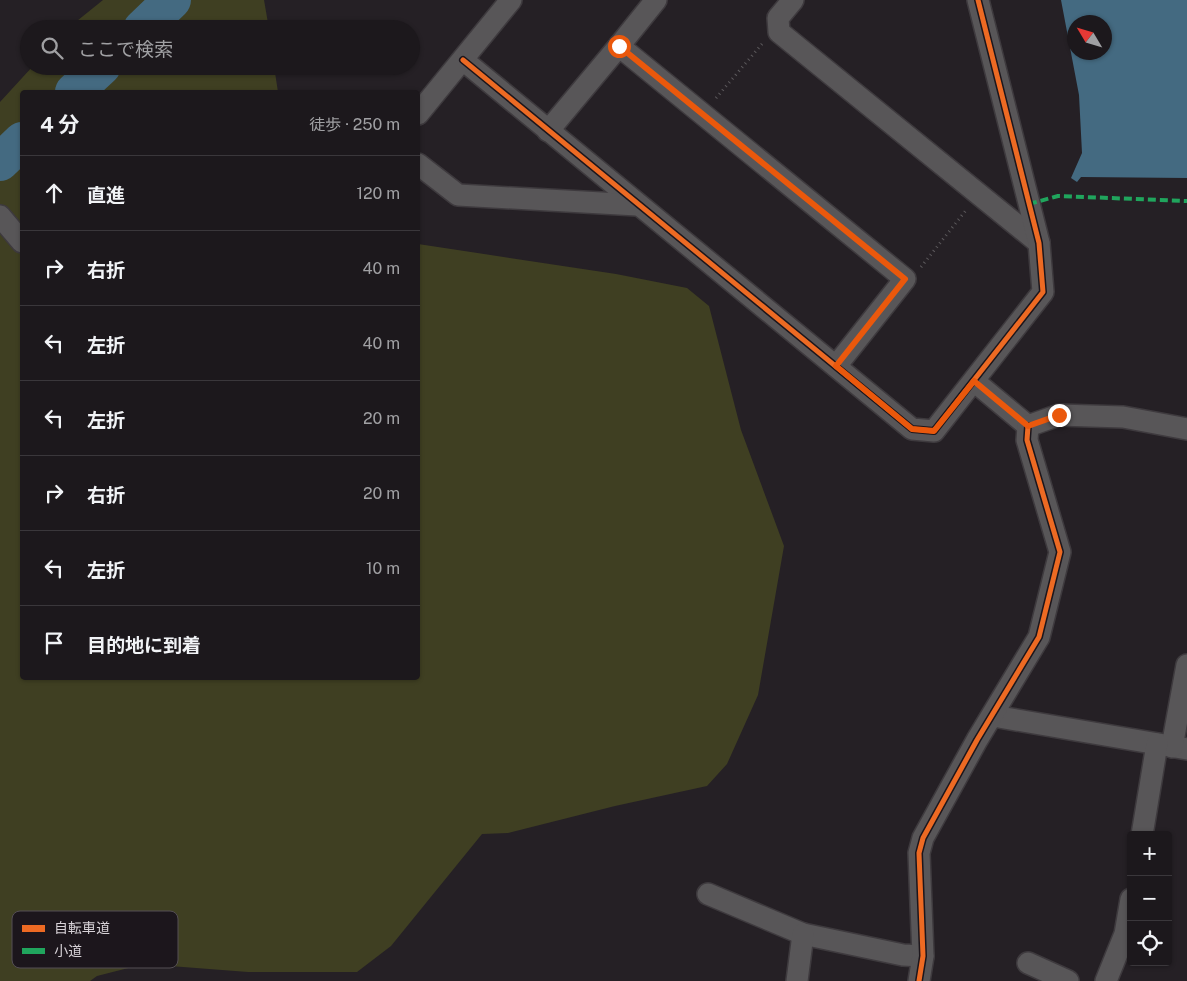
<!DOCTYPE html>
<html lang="ja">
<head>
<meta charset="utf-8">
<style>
  :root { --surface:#1c181c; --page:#252125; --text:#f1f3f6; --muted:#a0a0a3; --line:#3a373b }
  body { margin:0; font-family:"Public Sans","Noto Sans JP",sans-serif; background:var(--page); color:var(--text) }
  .controls { position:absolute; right:15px; bottom:15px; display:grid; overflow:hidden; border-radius:5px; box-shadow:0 1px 4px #0004 }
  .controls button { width:45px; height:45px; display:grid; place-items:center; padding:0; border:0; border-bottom:1px solid var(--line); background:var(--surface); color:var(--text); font:25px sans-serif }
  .compass { position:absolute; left:1067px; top:15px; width:45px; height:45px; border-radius:50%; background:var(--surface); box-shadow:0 1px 4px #0004; rotate:308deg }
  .stop { position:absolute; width:15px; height:15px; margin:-11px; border:4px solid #ea580c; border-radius:50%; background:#fff }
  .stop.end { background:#ea580c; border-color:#fff; box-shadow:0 1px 5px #0008 }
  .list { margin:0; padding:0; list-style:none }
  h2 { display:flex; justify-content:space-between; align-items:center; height:65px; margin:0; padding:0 20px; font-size:21px }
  h2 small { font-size:16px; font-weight:400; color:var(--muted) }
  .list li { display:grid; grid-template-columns:32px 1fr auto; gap:15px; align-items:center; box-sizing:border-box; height:75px; padding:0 20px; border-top:1px solid var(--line) }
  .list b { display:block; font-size:19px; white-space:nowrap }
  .list em { font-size:16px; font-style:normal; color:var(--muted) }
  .icon { flex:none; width:28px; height:28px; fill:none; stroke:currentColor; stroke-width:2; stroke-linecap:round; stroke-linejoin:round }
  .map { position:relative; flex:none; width:1187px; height:981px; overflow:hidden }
  .search { position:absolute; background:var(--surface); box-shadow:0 1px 4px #0004; left:20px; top:20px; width:400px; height:55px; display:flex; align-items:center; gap:12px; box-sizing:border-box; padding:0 18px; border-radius:28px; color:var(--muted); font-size:19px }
  .panel { position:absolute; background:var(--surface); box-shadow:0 1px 4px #0004; left:20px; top:90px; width:400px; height:590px; border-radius:5px }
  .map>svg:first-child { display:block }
</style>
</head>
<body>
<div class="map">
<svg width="1187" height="981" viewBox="0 0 1187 981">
  <rect width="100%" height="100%" fill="#252025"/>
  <!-- green -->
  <g fill="#3f3f22">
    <path d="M103 0H264L269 29H67Z"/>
    <path d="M33 66H274L278 92H22V678H418V244L616 274 687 288 709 306 741 430 784 546 758 695 727 764 707 786 615 806 508 833 482 834 391 946 357 972H248L144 964 97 976 90 981H0V102Z"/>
  </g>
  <!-- water -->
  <path fill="#446a81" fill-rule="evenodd" d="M1061 0H1187V178L1081 177 1077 182 1071 178 1082 153 1079 95ZM1074 22H1104V52H1074Z"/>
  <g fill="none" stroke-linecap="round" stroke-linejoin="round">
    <!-- river -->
    <g stroke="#446a81" stroke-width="38">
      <path d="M142 29 172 0"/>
      <path d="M74 92 102 66"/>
      <path d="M0 162 22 141"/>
    </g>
    <defs>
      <g id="minor">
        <path d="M656 0 619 46 905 279 836 366"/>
        <path d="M793 0 778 18 779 32 1039 243"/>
        <path d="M463 60 912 429 934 431 1043 292 1039 243 978 0"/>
        <path d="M418 114 511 0"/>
        <path d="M548 131 619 46"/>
        <path d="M418 164 458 195 637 205"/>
        <path d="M0 216 22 242"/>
        <path d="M974 381 1028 426"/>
        <path d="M1028 426 1059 415 1123 417 1187 429"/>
        <path d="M993 716 1187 749"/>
        <path d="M1172 747 1187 665"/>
        <path d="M1142 835 1157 744"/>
        <path d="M708 894 803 934 903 955 923 956"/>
        <path d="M1028 963 1068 981"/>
        <path d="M797 981 803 934"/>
        <path d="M919 981 923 956 919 853 923 838 977 740 1039 637 1060 552 1027 440 1028 426"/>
        <path d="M1106 981 1125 934 1131 899"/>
      </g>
    </defs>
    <!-- minor casing -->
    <use href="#minor" stroke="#3e3a3e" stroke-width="24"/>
    <!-- path -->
    <g stroke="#5c595c" stroke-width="3" stroke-dasharray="1 4" stroke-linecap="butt">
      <path d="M716 98 762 44"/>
      <path d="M921 267 967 209"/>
    </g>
    <!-- minor -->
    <use href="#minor" stroke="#585658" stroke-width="21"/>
    <!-- quiet -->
    <path stroke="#20a55d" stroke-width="4" stroke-dasharray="8 4" stroke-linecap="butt" d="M1029 204 1058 196 1187 201"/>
    <defs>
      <g id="cycleway">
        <path d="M463 60 912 429 934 431 1043 292 1039 243 978 0"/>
        <path d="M919 981 923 956 919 853 923 838 977 740 1039 637 1060 552 1027 440 1028 426"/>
      </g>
    </defs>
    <!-- cycleway casing -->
    <use href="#cycleway" stroke="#1c161c" stroke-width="8"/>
    <!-- cycleway -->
    <use href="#cycleway" stroke="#ed6a23" stroke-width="5"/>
  </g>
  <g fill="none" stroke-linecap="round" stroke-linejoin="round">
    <!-- route -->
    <path stroke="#ea580c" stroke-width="6" d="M619 46 905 279 836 366 912 429 934 431 974 381 1028 426 1059 415"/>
  </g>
  <!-- legend -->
  <rect x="12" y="911" width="166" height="57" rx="8" fill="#1c161c" stroke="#544e54" stroke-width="1"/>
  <rect x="22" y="925" width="23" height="7" fill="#ed6a23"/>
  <rect x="22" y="948" width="23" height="6" fill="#20a55d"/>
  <g font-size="14" fill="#d7d2d7">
    <text x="54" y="933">自転車道</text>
    <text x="54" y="956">小道</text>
  </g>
</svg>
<div class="controls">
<button>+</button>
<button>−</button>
<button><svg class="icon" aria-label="locate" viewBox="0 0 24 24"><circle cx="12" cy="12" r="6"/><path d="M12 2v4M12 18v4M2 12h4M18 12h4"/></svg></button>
</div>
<svg class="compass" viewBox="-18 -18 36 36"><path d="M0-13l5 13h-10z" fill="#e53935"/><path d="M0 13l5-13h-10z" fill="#a0a0a3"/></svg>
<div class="stop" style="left:619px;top:46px"></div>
<div class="stop end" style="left:1059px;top:415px"></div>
<div class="search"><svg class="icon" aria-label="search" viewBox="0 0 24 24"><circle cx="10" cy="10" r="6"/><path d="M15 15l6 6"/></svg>ここで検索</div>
<section class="panel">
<h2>4 分<small>徒歩 · 250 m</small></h2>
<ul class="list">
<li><svg class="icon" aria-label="ahead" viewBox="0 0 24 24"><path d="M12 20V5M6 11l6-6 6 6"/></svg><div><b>直進</b></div><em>120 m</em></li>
<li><svg class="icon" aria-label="right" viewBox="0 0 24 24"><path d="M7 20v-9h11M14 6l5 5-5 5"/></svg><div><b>右折</b></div><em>40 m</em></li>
<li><svg class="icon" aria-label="left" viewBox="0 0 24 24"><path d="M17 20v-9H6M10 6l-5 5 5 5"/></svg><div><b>左折</b></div><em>40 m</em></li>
<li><svg class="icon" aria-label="left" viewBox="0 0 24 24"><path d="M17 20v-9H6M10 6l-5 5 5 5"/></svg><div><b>左折</b></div><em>20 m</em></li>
<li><svg class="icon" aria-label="right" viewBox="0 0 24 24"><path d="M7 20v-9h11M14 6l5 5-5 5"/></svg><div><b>右折</b></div><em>20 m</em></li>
<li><svg class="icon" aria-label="left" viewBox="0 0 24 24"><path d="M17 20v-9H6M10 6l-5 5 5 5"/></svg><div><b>左折</b></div><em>10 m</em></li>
<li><svg class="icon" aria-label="arrive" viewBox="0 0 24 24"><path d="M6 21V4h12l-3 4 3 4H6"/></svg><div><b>目的地に到着</b></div></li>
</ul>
</section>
</div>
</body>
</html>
